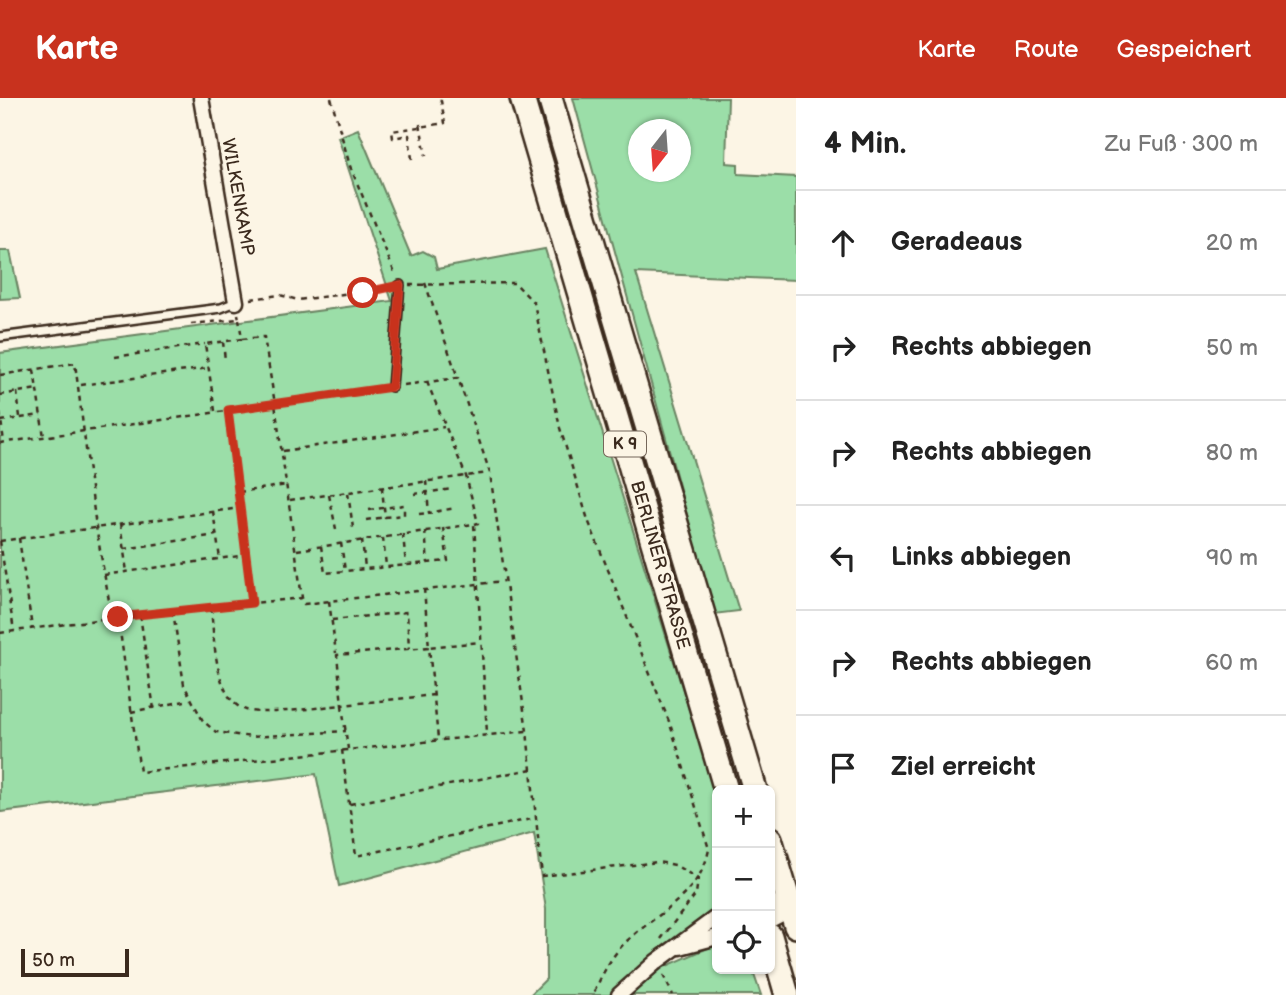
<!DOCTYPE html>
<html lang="de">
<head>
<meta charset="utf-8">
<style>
  :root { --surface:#fff; --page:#f6f6f6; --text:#222; --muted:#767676; --line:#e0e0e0; --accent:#c8321e }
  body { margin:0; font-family:"Balsamiq Sans",sans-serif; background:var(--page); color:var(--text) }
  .controls { position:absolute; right:21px; bottom:21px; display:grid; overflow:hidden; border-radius:10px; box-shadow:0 2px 5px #0004 }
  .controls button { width:63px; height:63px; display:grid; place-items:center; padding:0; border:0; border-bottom:2px solid var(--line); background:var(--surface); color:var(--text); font:35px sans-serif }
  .compass { position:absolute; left:628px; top:21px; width:63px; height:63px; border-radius:50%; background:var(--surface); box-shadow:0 2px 5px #0004; rotate:197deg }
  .scale { position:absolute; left:21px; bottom:18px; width:108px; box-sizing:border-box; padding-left:7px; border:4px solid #3b2a1e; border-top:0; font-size:19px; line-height:24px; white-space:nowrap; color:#3b2a1e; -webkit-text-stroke:5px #fcf5e5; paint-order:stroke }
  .stop { position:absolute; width:21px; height:21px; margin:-16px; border:5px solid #c8321e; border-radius:50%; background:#fff }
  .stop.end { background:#c8321e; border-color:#fff; box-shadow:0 2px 7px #0008 }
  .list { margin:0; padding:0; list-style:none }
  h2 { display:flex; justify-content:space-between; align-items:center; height:91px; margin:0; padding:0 28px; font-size:30px }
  h2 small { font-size:23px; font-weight:400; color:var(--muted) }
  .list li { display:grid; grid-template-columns:46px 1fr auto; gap:21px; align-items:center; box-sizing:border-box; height:105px; padding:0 28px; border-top:2px solid var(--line) }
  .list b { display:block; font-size:26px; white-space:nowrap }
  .list em { font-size:23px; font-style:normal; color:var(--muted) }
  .icon { flex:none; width:38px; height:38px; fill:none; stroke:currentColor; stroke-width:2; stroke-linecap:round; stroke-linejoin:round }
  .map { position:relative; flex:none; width:796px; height:897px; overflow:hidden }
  header { display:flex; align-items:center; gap:42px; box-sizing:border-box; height:98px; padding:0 35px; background:var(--accent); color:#fff }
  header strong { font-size:33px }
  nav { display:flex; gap:38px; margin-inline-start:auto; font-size:24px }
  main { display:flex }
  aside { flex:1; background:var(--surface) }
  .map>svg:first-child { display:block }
</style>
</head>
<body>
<header>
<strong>Karte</strong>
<nav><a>Karte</a><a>Route</a><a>Gespeichert</a></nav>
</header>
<main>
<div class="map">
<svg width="796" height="897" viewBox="0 0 796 897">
  <rect width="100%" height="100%" fill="#fcf5e5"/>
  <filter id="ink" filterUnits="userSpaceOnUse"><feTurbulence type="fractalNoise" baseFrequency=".0143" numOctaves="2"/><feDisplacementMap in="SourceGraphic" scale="14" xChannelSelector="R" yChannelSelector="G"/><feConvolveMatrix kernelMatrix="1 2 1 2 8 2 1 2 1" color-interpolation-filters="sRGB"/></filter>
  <g filter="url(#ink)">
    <!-- green -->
    <g fill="#9bdea8" stroke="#6b8463" stroke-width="2" fill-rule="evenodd">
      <path d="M573 0H728L726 65 738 66V76L796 79V182L636 175 739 513 714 516ZM638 32H680V74H638Z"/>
      <path d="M358 31 411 158 423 153 434 159 437 171 545 151 717 701V811L612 897H506H530L546 881V811L534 735 339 788 316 676 0 714V255L392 203 338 39Z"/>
      <path d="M0 153H10L20 200 0 201Z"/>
      <path d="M717 846V871H752L761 897H626L664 869Z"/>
    </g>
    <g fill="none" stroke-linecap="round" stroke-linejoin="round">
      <defs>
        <g id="service">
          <path d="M0 239 221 210 236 204"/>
          <path d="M392 289 400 187"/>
        </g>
        <g id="minor">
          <path d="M201 0 236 204"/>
          <path d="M770 804 791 811"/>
          <path d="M770 822 791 811"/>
          <path d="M680 849 717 839"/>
          <path d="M619 897 656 864 717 819"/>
        </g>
        <g id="primary">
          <path d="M522 0 726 692"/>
          <path d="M550 0 755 692"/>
          <path d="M770 741 796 828"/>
          <path d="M770 838 787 897"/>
        </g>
      </defs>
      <!-- service casing -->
      <use href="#service" stroke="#3b2a1e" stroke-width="12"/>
      <!-- minor casing -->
      <use href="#minor" stroke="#3b2a1e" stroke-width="19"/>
      <!-- primary casing -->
      <use href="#primary" stroke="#3b2a1e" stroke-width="28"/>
      <!-- path -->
      <g stroke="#3b2a1e" stroke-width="2.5" stroke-dasharray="5 5" stroke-linecap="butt">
        <path d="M331 0 350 68 396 178"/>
        <path d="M420 26 426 58"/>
        <path d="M412 61 409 37 393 40 392 33 445 25 441 3H438"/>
        <path d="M425 185 458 280"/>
        <path d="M409 187 515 185 534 205 560 330 588 422 670 626 709 751C701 796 659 814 628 842 612 856 601 878 593 897"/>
        <path d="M251 201 280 197 298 202 389 190"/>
        <path d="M239 221 242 241 264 239 275 306 384 290"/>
        <path d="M191 226 239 221 238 216"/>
        <path d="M223 244 225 262"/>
        <path d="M115 259 205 246"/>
        <path d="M34 272 44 339"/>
        <path d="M0 277 75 265 96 429 112 520"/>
        <path d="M427 284 466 378 478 425 475 426"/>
        <path d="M81 287 209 270"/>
        <path d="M404 287 458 280 490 375 527 633 542 778 658 764 675 767 698 781 696 796 661 841"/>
        <path d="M17 294 20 319"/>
        <path d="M0 297 37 291"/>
        <path d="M228 311 252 505"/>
        <path d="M215 313 205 246 242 241"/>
        <path d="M0 315 4 344"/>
        <path d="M1 323 41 317"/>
        <path d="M0 345 275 306 302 500"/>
        <path d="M283 353 444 329"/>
        <path d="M426 383 429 415 455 410"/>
        <path d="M239 394 288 387"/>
        <path d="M348 395 353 430"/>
        <path d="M414 396 453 391"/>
        <path d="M329 397 336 431"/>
        <path d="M290 402 488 375"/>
        <path d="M369 412 404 407V417L385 419 382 390"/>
        <path d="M213 413 220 461"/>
        <path d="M419 416 429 415"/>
        <path d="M366 422 385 419"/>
        <path d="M120 426 127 474"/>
        <path d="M425 433 428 465"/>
        <path d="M403 436 406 467"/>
        <path d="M19 440 32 530"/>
        <path d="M383 440 386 468"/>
        <path d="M362 442 365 470"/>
        <path d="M0 443 240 410"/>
        <path d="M0 443 14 533"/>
        <path d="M341 445 345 473"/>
        <path d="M321 448 325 475 448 463 443 430"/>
        <path d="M124 451 216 437"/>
        <path d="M297 452 474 426 487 635"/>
        <path d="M104 477 246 457"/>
        <path d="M424 491 429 549 480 544"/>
        <path d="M329 503 336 555"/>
        <path d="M211 510C214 536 214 603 246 612 266 618 319 609 342 607L348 651"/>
        <path d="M173 513 184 587 203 623 216 634 251 639 346 633"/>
        <path d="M140 517 154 611"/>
        <path d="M118 519 140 674 527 633"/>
        <path d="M332 522 407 514 409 550"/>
        <path d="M0 535 118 519 302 500 304 506 504 483"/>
        <path d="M434 597 342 607 337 557 429 549 438 641"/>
        <path d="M131 614 190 602"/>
        <path d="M342 652 356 758 536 720"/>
        <path d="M350 706 532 671"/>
        <path d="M663 877 673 897"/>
      </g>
      <!-- service -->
      <use href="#service" stroke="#fcf5e5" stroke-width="7"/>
      <!-- minor -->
      <use href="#minor" stroke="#fcf5e5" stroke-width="14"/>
      <!-- primary -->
      <use href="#primary" stroke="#fcf5e5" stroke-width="23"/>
    </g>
  </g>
  <g fill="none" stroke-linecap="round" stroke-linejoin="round" filter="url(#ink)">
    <!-- route -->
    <path stroke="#c8321e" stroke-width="9" d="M118 519 252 505 228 312 392 289 400 187 363 195"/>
  </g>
  <g text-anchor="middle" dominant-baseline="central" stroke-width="6" stroke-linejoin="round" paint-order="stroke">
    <!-- shield labels -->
    <rect fill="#fcf5e5" stroke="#75675a" stroke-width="2" x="604" y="333.5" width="42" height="25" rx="5"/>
    <g font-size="16" font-weight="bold" fill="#3b2a1e">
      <text x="625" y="346">K 9</text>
    </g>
    <!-- street labels -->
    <g font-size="18" fill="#3b2a1e" stroke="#fcf5e5">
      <text transform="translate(238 99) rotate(80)">WILKENKAMP</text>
      <text transform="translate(660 467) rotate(74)">BERLINER STRASSE</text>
    </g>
  </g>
</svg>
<div class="controls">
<button>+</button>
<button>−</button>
<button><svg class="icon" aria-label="locate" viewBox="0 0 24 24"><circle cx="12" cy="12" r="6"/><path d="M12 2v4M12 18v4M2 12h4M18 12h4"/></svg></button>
</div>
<svg class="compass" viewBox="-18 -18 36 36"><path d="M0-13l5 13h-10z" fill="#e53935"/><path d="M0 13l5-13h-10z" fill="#767676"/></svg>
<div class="scale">50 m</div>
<div class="stop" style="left:363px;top:195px"></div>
<div class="stop end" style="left:118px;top:519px"></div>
</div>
<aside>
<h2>4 Min.<small>Zu Fuß · 300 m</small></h2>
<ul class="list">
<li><svg class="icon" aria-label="ahead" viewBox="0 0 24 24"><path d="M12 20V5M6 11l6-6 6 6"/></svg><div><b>Geradeaus</b></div><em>20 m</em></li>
<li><svg class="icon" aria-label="right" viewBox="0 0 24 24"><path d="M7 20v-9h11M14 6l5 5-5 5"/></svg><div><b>Rechts abbiegen</b></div><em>50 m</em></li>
<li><svg class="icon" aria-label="right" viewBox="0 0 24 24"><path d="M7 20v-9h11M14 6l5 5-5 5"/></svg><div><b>Rechts abbiegen</b></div><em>80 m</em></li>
<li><svg class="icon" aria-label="left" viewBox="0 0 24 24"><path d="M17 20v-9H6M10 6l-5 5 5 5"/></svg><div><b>Links abbiegen</b></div><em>90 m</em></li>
<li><svg class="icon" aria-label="right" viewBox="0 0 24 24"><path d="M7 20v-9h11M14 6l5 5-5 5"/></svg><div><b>Rechts abbiegen</b></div><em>60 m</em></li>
<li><svg class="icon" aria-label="arrive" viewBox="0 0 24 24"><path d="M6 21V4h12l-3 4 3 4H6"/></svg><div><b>Ziel erreicht</b></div></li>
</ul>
</aside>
</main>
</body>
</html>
